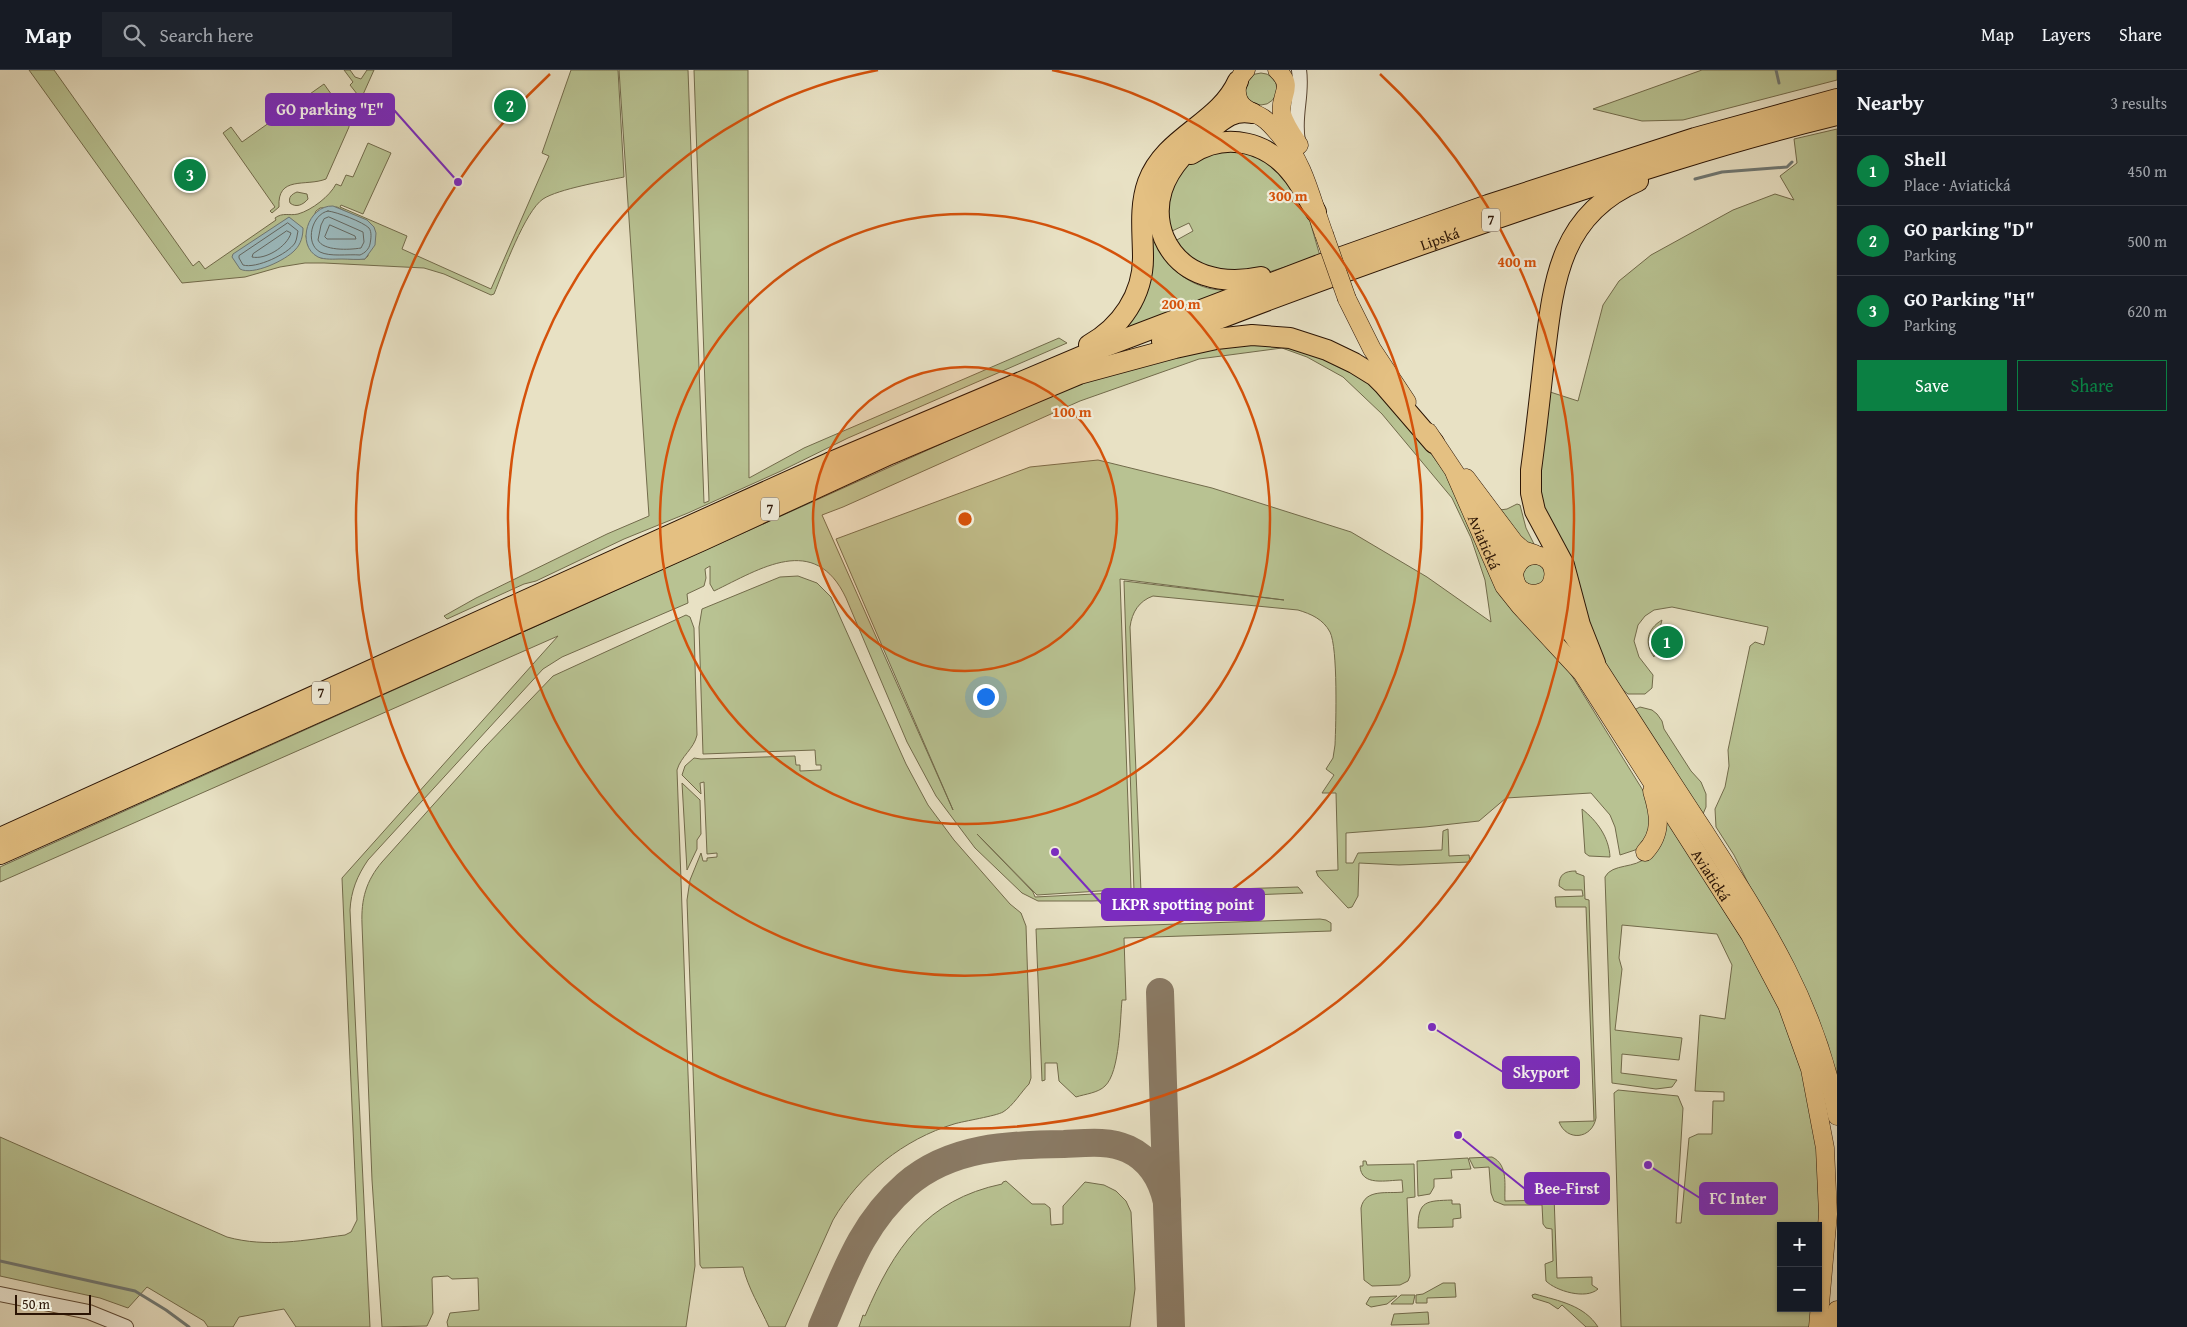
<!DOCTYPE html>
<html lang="en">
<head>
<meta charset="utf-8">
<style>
  :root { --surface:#171b24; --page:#20242c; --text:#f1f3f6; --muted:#9ea1a6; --line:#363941; --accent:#0b8043 }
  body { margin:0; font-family:"Gentium Book Plus",serif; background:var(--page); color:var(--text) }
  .controls { position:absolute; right:15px; bottom:15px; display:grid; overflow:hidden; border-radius:0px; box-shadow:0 1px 4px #0004 }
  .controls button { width:45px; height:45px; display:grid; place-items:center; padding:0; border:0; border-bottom:1px solid var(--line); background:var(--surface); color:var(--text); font:25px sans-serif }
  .scale { position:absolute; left:15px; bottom:12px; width:76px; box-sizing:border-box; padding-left:5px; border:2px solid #2b1404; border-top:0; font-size:14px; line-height:18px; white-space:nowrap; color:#2b1404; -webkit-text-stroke:4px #f0ecd9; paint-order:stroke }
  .you { position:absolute; left:985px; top:626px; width:18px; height:18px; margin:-12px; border:4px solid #fff; border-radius:50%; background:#1a73e8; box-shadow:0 0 0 8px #1a73e833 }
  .badge { display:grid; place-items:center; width:32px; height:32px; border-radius:50%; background:var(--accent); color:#fff; font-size:16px; font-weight:700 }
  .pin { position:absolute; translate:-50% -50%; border:2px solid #fff; box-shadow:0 1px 5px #0006 }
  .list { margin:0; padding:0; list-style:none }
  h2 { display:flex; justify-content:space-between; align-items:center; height:65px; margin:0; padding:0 20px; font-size:21px }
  h2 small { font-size:16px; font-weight:400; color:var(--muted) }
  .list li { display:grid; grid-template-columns:32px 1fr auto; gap:15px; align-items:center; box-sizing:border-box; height:70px; padding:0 20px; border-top:1px solid var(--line) }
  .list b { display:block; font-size:19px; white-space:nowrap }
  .list p { margin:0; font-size:16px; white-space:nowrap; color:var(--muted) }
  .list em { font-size:16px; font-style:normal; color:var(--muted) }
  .actions { display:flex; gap:10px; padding:15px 20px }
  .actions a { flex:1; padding:11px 0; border:1px solid var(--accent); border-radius:0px; text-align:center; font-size:18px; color:var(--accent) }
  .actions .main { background:var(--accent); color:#fff }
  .icon { flex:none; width:28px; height:28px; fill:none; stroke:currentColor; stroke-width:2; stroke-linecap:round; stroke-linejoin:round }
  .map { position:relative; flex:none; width:1837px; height:1257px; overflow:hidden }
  header { display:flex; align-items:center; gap:30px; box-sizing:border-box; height:70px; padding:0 25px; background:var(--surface); border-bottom:1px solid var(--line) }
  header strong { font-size:24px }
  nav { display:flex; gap:28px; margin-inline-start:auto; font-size:18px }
  .search { width:350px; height:45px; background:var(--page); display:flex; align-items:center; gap:12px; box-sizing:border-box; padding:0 18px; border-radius:0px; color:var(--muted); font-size:19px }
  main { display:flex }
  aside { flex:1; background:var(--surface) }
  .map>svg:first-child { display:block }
</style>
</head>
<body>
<header>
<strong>Map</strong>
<div class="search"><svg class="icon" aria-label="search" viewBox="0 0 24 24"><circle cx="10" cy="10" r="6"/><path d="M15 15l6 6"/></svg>Search here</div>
<nav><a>Map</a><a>Layers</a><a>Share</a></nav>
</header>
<main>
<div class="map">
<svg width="1837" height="1257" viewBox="0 0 1837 1257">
  <rect width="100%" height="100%" fill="#e8e1c4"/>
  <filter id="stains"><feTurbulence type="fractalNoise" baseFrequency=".004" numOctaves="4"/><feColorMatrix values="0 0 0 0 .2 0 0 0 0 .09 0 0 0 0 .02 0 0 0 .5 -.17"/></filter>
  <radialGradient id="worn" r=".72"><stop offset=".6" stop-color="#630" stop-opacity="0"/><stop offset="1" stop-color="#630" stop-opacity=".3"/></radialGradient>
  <!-- green -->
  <g fill="#b8c292" stroke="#726b4b" fill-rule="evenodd">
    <path d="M29 0H54L193 196 199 191 205 199 276 150 275 148C283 142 289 146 298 144 312 140 330 126 336 114L341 116 346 105 353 107 368 73 391 83 363 144 341 135 340 137 407 166 402 179 491 219 549 86 542 83 571 0H618L624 107C605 111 558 119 543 129 525 141 503 202 494 224L491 225 444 204 424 198 324 193H305L280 197 245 207 182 213ZM337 137 371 154 368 186 365 189 321 188 313 183 308 175 306 166 316 141 320 138Z"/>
    <path d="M344 0H350L355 7 361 9 367 0H374L361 29 350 15 353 12Z"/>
    <path d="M619 0H688L704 433 709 431 694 0H748L749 408 804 378 1059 268 1067 273 848 368 781 401 688 443 624 469 536 511 524 514 447 549 444 546 476 528 607 464 649 446Z"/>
    <path d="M1702 0H1837V10L1683 50 1642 51 1593 39Z"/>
    <circle cx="1261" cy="19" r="16"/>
    <path d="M324 14 349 49V57L326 109C306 117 277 105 279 137L272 143 270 141 275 137 223 63 231 57 242 72Z"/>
    <path d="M1837 59V1011L1759 835 1734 785 1716 757 1715 739 1725 717 1729 696 1728 680 1750 576 1755 572 1764 575 1768 557 1672 537 1654 540 1645 546 1638 555 1634 571 1639 587 1653 605 1652 618 1645 624H1628L1623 620 1604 595 1535 420 1544 320 1578 331 1603 235 1619 211 1651 185 1733 140 1775 124 1794 130 1780 106 1797 93 1794 69Z"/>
    <path d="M1223 78 1258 84 1284 105 1309 148 1320 186 1269 202 1198 198 1175 171 1193 161 1189 153 1170 162C1166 136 1170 103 1197 89 1205 85 1214 82 1223 78Z"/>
    <path d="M297 122 307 124 308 129C303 135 296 138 290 133 288 127 292 124 297 122Z"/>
    <path d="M1148 145C1155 161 1160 178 1169 192 1178 208 1204 220 1222 220L1223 222 1128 259 1125 254Z"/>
    <path d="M1230 271 1304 277 1368 311 1429 381 1451 411 1652 735 1653 757 1638 779 1620 785 1615 757 1610 745 1591 723 1506 728 1479 751 1425 757 1346 763V793H1353L1358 783 1442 780 1443 761 1448 759 1449 786 1469 785 1470 792 1399 795 1359 793 1358 826 1352 837 1348 838 1318 806 1316 801 1338 800 1336 723H1322L1334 705 1326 699 1333 688 1335 675C1336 653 1338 578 1330 562 1323 549 1311 544 1298 540L1153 526C1139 531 1132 542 1130 557L1141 822 1298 817 1303 823 1092 831H1038L1022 823 975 778 936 726 907 672 846 528C815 462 760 499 714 521L710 514V496L705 499 706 508 704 516 687 524 688 533 562 587 543 599 368 790C357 806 351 821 350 840L370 1257H296L284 1239 239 1247 233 1257H208L204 1251 147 1217 128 1238 100 1228 0 1206V1067L227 1167C267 1178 305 1170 345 1165L351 1162 357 1150 342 808 558 566 0 812V797L1068 317ZM1282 278 1307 287 1343 307 1382 344 1452 428 1471 468 1485 510 1491 552 1427 507 1351 462 1212 418 1098 390 1030 397 836 469 953 740 822 445 843 437 1080 331 1199 289ZM1120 509 1284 530 1124 511 1134 822 1035 827 1033 822 977 764 1037 825 1131 819Z"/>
    <path d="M1517 434 1520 435 1526 458 1536 478 1535 480 1493 441 1507 439Z"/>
    <circle cx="1534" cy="505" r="11"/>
    <path d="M798 506 817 513 831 527 906 694 928 735 954 770 1010 834 1021 843 1026 856 1031 1008 1029 1014C1021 1022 1013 1036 1003 1042 996 1046 964 1051 954 1054 904 1069 859 1105 833 1150L785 1257H769C760 1237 748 1218 743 1197L702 1198 700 1195 687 830 690 810 701 783 703 791H707V788L717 787V783L707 784 704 712 700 713 701 724 682 705 685 696 694 688 701 689 795 686 796 695H800V701L821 700V695H816L815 680 703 684 699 557 702 539 780 507Z"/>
    <path d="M686 545 690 547 694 558 697 665C694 679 681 686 677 700L695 1196 686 1257H448L447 1252 450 1243 479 1240 478 1208 452 1209 448 1206 433 1207 432 1209 433 1243 427 1256 382 1257 372 1110 362 854C361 829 366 811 382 792L485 677 553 606Z"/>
    <path d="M1662 550 1654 580H1655L1654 587C1644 573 1647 559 1662 550Z"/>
    <path d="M1640 637 1652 640 1657 644 1662 651 1664 659 1691 701 1701 712 1706 724V737L1703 744 1634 640Z"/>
    <path d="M682 713 700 730 701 764 697 770V779L687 800Z"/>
    <path d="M1582 739C1597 751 1609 767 1610 787L1589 786 1585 783Z"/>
    <path d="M1662 743 1765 905 1794 970 1816 1056 1821 1144 1818 1156H1781V1238H1814L1812 1257H1621L1614 1023 1618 1020 1678 1026 1683 1038 1676 1153H1681L1689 1068 1698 1064H1712L1713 1031H1724V1022L1695 1021 1700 945 1725 949 1732 895 1717 864 1622 855 1619 888 1622 899 1615 960 1682 968 1679 990 1622 984 1621 1003 1677 1010 1672 1017 1656 1019 1612 1013 1605 807C1612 793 1636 799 1646 787 1653 778 1658 754 1662 743Z"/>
    <path d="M1576 801V803L1584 806 1585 829 1589 830 1596 1048C1592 1069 1567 1072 1559 1052L1594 1051 1586 837H1556L1555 827 1583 826 1582 820H1565L1559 816C1559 804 1565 801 1576 801Z"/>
    <path d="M1320 849 1326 850 1331 853V861L1124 868 1126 930H1122C1120 950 1120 1002 1105 1016 1098 1023 1085 1024 1076 1027L1059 1011 1057 993H1045V1010L1042 1011 1036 859Z"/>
    <path d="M1492 1087C1509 1095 1504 1116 1505 1131L1547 1130V1113L1554 1126 1557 1208 1592 1207V1215L1598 1219C1586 1230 1556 1221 1546 1211L1545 1194 1553 1191 1552 1159 1546 1158 1543 1154 1542 1135H1504L1494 1131 1491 1123 1489 1097 1474 1098 1469 1088Z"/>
    <path d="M1468 1088 1471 1099 1451 1100 1452 1108 1434 1109V1117L1430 1124 1418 1126 1417 1091Z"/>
    <path d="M1363 1091H1366L1367 1095 1414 1094 1415 1127 1407 1128 1410 1206 1408 1211 1400 1215 1372 1216 1364 1210 1361 1138C1365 1118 1388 1124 1403 1122L1402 1110C1387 1110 1361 1117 1360 1096H1363Z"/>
    <path d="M1006 1111 1032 1134H1045L1050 1138 1051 1155 1063 1154V1136L1085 1112 1104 1115 1116 1121 1126 1131 1131 1142 1135 1219 1130 1257H859L863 1245 865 1246C894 1178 926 1130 1002 1114L1003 1112Z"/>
    <path d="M1452 1130V1134H1460L1461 1148 1453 1149V1157L1418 1158C1418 1130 1427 1131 1452 1130Z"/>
    <path d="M1443 1213H1455L1456 1227 1427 1228V1233H1416V1225L1423 1224Z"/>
    <path d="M1535 1224C1559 1231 1584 1235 1598 1257H1586L1562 1235 1558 1239 1549 1233 1533 1228 1532 1225Z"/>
    <path d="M1401 1225H1415L1413 1234H1391Z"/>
    <path d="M1397 1226 1387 1234 1371 1237 1366 1234 1370 1227Z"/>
    <path d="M1428 1242 1429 1254 1391 1255 1394 1244Z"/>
  </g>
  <!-- water -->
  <g fill="#9cbbbf" stroke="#6f7874">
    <path d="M333 136 367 150 374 157 376 163 375 175 365 189C357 190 349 189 342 189 334 189 325 190 318 187 295 175 308 135 333 136Z"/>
    <path d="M289 147 303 158C303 166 301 174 295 180 286 190 253 206 240 199L232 187 233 184Z"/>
  </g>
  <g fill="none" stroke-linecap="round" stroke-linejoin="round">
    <!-- shore -->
    <g stroke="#646862" stroke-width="1">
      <path d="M328 141C337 142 363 152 369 158 372 162 371 169 370 174 369 179 365 183 360 185 348 184 330 187 320 182 304 173 312 144 328 141Z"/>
      <path d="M329 147 363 162 364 172 361 178C349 180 323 181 318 170L321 155 324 149Z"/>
      <path d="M288 153 298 161C297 165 297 169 295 173 288 184 256 199 243 195L239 188V186Z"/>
      <path d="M330 155 355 166 356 169H327L325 167Z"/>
      <path d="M287 161 291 163C287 177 265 190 252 187L253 184Z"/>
    </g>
    <!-- stream -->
    <g stroke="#6f7874" stroke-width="3">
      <path d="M1776 0 1779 13"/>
      <path d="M1695 109 1722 102 1787 97 1792 92"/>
      <path d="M0 1191 135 1221 166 1240 189 1257"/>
    </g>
    <!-- taxiway -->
    <g stroke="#8a7a64" stroke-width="28">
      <path d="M1160 922 1171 1257"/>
      <path d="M822 1257C845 1204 861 1154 906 1115 951 1076 1009 1075 1064 1074 1086 1073 1108 1070 1128 1079 1150 1089 1162 1110 1167 1132"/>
    </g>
    <defs>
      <g id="minor">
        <path d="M1298 71C1293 47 1303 24 1299 0"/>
        <path d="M0 1224 89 1242 126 1257"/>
      </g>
      <g id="major">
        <path d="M1246 0C1238 7 1234 20 1239 31 1244 41 1254 42 1263 48 1269 52 1274 58 1279 64 1305 94 1311 129 1324 164"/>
        <path d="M1277 0C1296 18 1278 26 1282 44 1285 55 1293 66 1299 75"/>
        <path d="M1347 229 1372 279 1407 332"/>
        <path d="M1428 362 1462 413"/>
        <path id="s1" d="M1455 404 1504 516 1520 536 1582 603 1750 865 1787 935 1810 999 1825 1078 1828 1144 1818 1257"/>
        <path d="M1466 408 1514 472 1523 480 1535 484"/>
        <path d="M1483 447C1493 463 1509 480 1513 497 1515 505 1513 512 1520 519 1525 524 1535 525 1542 522 1548 520 1552 514 1553 508 1558 482 1520 475 1514 504"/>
        <path d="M1554 505C1553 513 1552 521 1554 529 1559 548 1581 580 1595 593 1631 649 1667 705 1704 761 1764 854 1817 935 1837 1046"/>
        <path d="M1523 521 1539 533 1559 562"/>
        <path d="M1645 782C1663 763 1659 744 1652 721"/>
        <path d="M1835 1257 1837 1240"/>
      </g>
      <g id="highway">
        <path d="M1252 43C1233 39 1222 50 1209 61 1190 77 1170 95 1162 120 1157 136 1158 153 1164 168 1181 207 1223 215 1261 207"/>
        <path d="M1191 84C1227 61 1269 72 1294 106 1302 117 1309 130 1316 142"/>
        <path id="s2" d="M1162 271C1280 224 1401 181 1521 140 1625 105 1730 71 1837 45"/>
        <path d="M1089 275C1121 257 1143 225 1143 188 1143 163 1139 137 1148 112 1165 66 1219 54 1238 11"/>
        <path d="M1595 593 1580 555 1564 495 1535 441 1531 423V400C1536 363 1540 326 1544 290 1553 215 1558 145 1638 111"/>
        <path d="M0 768 829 393 1104 277 1319 195 1488 135 1695 68 1837 29"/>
        <path d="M0 784 703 470 890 384 1079 304 1175 278 1216 269 1252 265 1290 268 1327 280 1354 293 1375 306 1384 315 1434 373"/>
      </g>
    </defs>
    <!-- minor casing -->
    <use href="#minor" stroke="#5a4734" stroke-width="16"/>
    <!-- major casing -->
    <use href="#major" stroke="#2b1404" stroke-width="19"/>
    <!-- highway casing -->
    <use href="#highway" stroke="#2b1404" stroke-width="22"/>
    <!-- minor -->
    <use href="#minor" stroke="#f0ecd9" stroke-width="14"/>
    <!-- major -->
    <use href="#major" stroke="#e4c082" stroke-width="18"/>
    <!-- highway -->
    <use href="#highway" stroke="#e4c082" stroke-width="20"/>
    <defs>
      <path id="major-bridge" d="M1324 164 1347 229"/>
    </defs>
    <!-- major-bridge casing -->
    <use href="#major-bridge" stroke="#2b1404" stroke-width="19" stroke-linecap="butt"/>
    <!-- major-bridge -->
    <use href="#major-bridge" stroke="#e4c082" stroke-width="18"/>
  </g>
  <!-- distance rings -->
  <circle cx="965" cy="449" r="152" fill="#d5520b" fill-opacity=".12"/>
  <g fill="none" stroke="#d5520b" stroke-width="2.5">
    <circle cx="965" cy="449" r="152"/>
    <circle cx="965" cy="449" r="305"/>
    <path d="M1052 0A457 457 0 1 1 878 0"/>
    <path d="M1380 4A609 609 0 1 1 550 4"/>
  </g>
  <g text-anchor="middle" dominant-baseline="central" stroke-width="4.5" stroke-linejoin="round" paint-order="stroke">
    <!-- shield labels -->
    <g fill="#f0ecd9" stroke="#654" stroke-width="1">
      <rect x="1482" y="138.5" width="18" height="23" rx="4"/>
      <rect x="761" y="427.5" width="18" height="23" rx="4"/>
      <rect x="312" y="611.5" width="18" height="23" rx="4"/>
    </g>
    <g font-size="14" font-weight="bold" fill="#2b1404">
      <text x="1491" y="150">7</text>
      <text x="770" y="439">7</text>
      <text x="321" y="623">7</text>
    </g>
    <!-- street labels -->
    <g font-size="15" fill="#2b1404" stroke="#f0ecd9">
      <text stroke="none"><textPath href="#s2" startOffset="296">Lipská</textPath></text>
      <text stroke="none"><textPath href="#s1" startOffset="74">Aviatická</textPath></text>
      <text stroke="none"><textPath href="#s1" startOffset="479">Aviatická</textPath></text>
    </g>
  </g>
  <circle cx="965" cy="449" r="8" fill="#d5520b" stroke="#f0ecd9" stroke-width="2.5"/>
  <g font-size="15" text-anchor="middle" font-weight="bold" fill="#d5520b" stroke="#f0ecd9" stroke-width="4.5" stroke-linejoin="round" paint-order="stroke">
    <text x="1288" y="131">300 m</text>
    <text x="1517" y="197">400 m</text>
    <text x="1181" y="239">200 m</text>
    <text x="1072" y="347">100 m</text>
  </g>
  <!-- callouts -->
  <path fill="none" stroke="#7b2cbf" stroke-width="2" d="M458 112L394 40M1055 782L1102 834M1432 957L1503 1002M1458 1065L1525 1119M1648 1095L1700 1128"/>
  <g fill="#7b2cbf" stroke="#f0ecd9" stroke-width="2">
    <circle cx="458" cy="112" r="5"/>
    <circle cx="1055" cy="782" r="5"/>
    <circle cx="1432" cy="957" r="5"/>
    <circle cx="1458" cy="1065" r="5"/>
    <circle cx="1648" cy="1095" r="5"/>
  </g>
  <g fill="#7b2cbf" stroke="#7b2cbf" stroke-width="2">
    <rect x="266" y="24" width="128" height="31" rx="5"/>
    <rect x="1102" y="819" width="162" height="31" rx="5"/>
    <rect x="1503" y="987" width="76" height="31" rx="5"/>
    <rect x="1525" y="1103" width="84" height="31" rx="5"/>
    <rect x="1700" y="1113" width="77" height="31" rx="5"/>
  </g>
  <g font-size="16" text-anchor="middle" font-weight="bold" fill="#fff">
    <text x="330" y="45">GO parking "E"</text>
    <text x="1183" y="840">LKPR spotting point</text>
    <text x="1541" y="1008">Skyport</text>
    <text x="1567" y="1124">Bee-First</text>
    <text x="1738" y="1134">FC Inter</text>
  </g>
  <rect width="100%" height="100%" filter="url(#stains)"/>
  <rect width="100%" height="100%" fill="url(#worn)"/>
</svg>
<div class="controls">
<button>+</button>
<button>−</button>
</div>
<div class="scale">50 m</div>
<div class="you"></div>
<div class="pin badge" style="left:1667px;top:572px">1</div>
<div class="pin badge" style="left:510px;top:36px">2</div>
<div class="pin badge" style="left:190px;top:105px">3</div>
</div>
<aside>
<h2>Nearby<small>3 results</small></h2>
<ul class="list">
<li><span class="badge">1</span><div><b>Shell</b><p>Place · Aviatická</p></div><em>450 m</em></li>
<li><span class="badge">2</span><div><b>GO parking &quot;D&quot;</b><p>Parking</p></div><em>500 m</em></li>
<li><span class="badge">3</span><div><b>GO Parking &quot;H&quot;</b><p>Parking</p></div><em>620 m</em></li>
</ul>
<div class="actions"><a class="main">Save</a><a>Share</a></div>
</aside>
</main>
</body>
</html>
